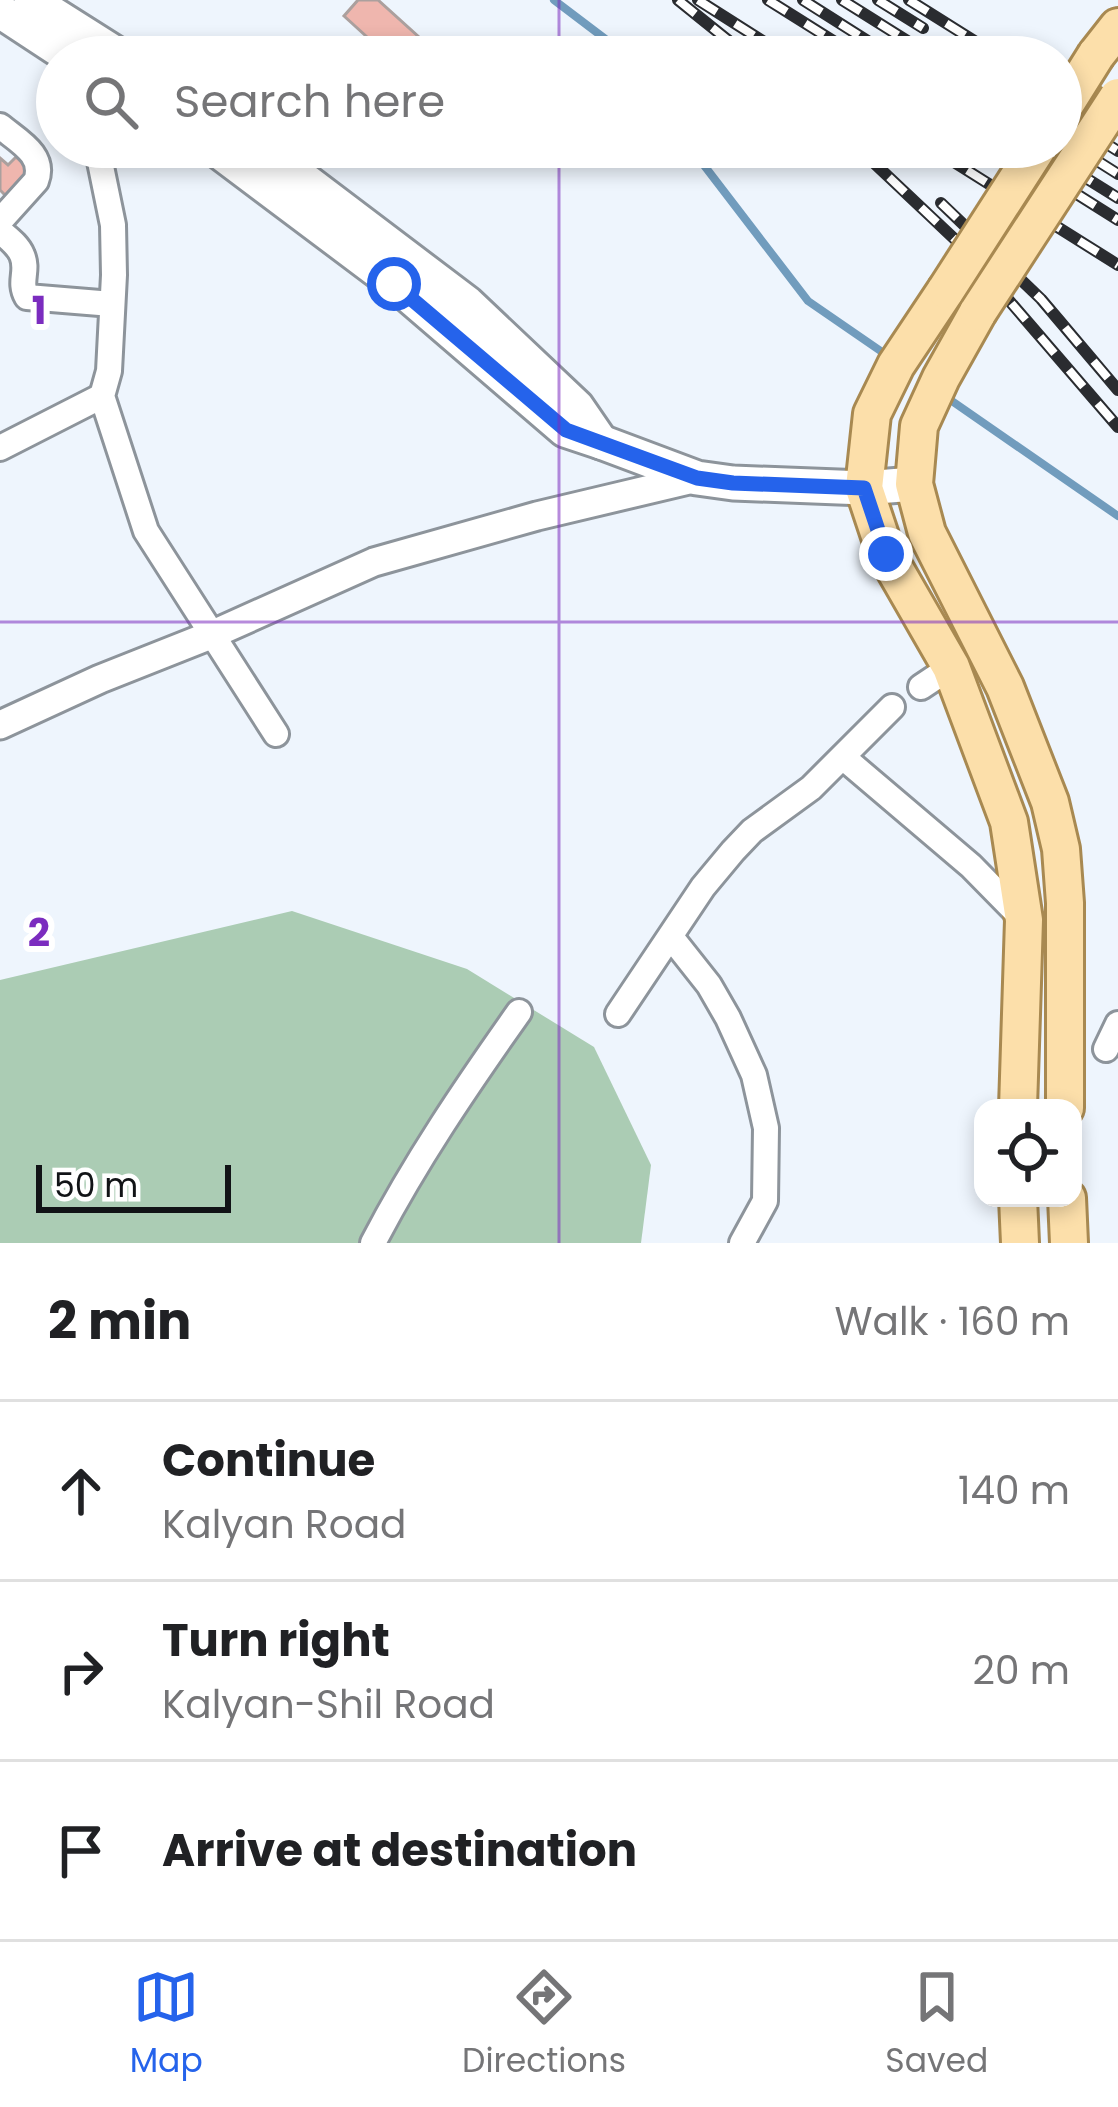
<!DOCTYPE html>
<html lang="en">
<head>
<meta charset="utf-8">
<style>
  :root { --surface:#fff; --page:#f2f2f2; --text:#202124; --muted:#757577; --line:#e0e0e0; --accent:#2563eb }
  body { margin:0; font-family:Poppins,sans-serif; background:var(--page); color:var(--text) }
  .controls { position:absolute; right:36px; bottom:36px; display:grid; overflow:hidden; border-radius:24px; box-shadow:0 6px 18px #0003 }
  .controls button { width:108px; height:108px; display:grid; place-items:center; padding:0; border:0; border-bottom:3px solid var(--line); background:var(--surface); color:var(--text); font:60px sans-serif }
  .scale { position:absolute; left:36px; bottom:30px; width:195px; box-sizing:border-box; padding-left:12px; border:6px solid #111316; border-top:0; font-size:33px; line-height:42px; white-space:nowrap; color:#111316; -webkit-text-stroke:9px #fff; paint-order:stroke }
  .stop { position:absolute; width:36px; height:36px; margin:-27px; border:9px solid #2563eb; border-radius:50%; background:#fff }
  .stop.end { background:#2563eb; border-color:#fff; box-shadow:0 3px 12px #0008 }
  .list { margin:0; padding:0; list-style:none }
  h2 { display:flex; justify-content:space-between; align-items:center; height:156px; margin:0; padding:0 48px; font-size:51px }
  h2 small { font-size:39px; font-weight:400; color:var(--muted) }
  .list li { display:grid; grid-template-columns:78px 1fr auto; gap:36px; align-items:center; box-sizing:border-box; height:180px; padding:0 48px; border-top:3px solid var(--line) }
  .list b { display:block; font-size:45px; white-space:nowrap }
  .list p { margin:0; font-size:39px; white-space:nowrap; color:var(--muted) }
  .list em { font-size:39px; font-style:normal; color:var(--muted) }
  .icon { flex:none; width:66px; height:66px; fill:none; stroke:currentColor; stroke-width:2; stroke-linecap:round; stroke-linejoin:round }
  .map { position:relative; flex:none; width:1118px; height:1243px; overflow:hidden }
  .search { position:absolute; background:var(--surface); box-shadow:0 6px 18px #0003; left:36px; right:36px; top:36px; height:132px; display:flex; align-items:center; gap:30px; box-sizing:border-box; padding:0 42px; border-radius:66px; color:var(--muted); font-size:45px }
  .sheet { height:696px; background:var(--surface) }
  nav { display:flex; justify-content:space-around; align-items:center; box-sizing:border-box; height:168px; border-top:3px solid var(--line); background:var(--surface); font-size:33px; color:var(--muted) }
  nav a { display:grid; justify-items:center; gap:6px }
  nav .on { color:var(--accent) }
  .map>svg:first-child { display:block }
</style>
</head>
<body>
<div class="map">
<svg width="1118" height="1243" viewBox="0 0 1118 1243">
  <rect width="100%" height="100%" fill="#eef5fd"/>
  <!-- green -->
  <path fill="#abccb4" d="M292 911 467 969 594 1047 651 1165 641 1243H0V980Z"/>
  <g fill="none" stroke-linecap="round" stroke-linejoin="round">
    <!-- stream -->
    <g stroke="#719cbd" stroke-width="8">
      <path d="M554 0 612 44 622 57"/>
      <path d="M690 147 808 301 885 354"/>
      <path d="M949 399 1118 516"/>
    </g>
  </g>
  <!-- building -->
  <g fill="#efb6ae" stroke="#aba09e" stroke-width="3">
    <path d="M358 0H378L441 57H389L344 16Z"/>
    <path d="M16 157 30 170 6 196 0 190V158L8 165Z"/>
  </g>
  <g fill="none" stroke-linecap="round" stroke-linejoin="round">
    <defs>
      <g id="minor">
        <path d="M0 126C18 141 46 155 36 181L0 221"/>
        <path d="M97 147 113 225 114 275 109 371 102 396 146 531 276 734"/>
        <path d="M0 231C8 238 18 245 22 255 29 271 18 281 27 297L112 304"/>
        <path d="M0 448 102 396"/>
        <path d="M921 687 951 667"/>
        <path d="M844 758 971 866 1024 920"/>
        <path d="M671 937 709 985 728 1018 754 1075 766 1128 765 1201 742 1243"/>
        <path d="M618 1014 703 887 733 851 752 831 811 788 892 707"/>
        <path d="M1106 1049 1118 1024"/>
        <path d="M373 1243C415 1162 466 1087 519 1012"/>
      </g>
      <path id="tertiary" d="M0 725 100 679 211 635 374 562 537 516 697 478"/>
      <g id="secondary">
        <path d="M31 0 121 57"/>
        <path d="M0 11 70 57"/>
        <path d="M213 147 394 283 565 430 601 442 577 407 467 303 261 147"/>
        <path d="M601 442 697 478 733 483 864 488 914 484"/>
      </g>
      <g id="primary">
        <path d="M1096 55 1118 27"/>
        <path d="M946 290 896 365 872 414 864 488 886 554 951 667 1009 822 1024 920 1018 1108"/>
        <path d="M978 312 941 378 919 426 914 484 927 533 1005 687 1050 802 1061 849 1065 903V1108"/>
        <path d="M1018 1198 1020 1243"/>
        <path d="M1067 1198 1069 1243"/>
      </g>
    </defs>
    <!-- minor casing -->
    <use href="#minor" stroke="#8d949b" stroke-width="30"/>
    <!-- tertiary casing -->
    <use href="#tertiary" stroke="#8d949b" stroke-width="33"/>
    <!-- secondary casing -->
    <use href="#secondary" stroke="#8d949b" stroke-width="39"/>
    <!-- primary casing -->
    <use href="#primary" stroke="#a88951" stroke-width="42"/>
    <!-- minor -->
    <use href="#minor" stroke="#fff" stroke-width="24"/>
    <!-- tertiary -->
    <use href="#tertiary" stroke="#fff" stroke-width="27"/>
    <!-- secondary -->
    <use href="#secondary" stroke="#fff" stroke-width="33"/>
    <!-- primary -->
    <use href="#primary" stroke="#fcdfaa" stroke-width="36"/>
    <defs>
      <g id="rail">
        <path d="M678 0 749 57"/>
        <path d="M698 0 788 57"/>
        <path d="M768 0 859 57"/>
        <path d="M803 0 893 57"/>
        <path d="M842 0 933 57"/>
        <path d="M878 0 923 28"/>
        <path d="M909 0 1000 57"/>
        <path d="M1061 115 1118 151"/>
        <path d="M1061 138 1118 174"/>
        <path d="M857 147 963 247 1118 427"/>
        <path d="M930 147 1118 265"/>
        <path d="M1002 147 1118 220"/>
        <path d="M1036 147 1118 198"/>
        <path d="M941 203 1041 299 1118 390"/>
      </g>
    </defs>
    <!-- rail casing -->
    <use href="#rail" stroke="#2a2c30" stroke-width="12"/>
    <!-- rail -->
    <use href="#rail" stroke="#fff" stroke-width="8" stroke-dasharray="22" stroke-linecap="butt"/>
    <defs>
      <g id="primary-bridge">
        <path d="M1061 111 1096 55"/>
        <path d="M946 290 1038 147"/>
        <path d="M978 312 1118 97"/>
      </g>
    </defs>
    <!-- primary-bridge casing -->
    <use href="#primary-bridge" stroke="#a88951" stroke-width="42" stroke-linecap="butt"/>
    <!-- primary-bridge -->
    <use href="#primary-bridge" stroke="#fcdfaa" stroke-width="36"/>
  </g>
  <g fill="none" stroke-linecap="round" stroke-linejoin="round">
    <!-- route -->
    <path stroke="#2563eb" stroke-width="15" d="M394 284 566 430 697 478 733 483 864 488 886 554"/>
  </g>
  <!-- grid -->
  <path fill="none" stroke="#7b2cbf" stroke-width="3" stroke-opacity="0.55" d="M559 0V57M559 147V1243M0 622H1118"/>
  <g font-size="39" text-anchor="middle" font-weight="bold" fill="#7b2cbf" stroke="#fff" stroke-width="12" stroke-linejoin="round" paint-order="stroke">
    <text x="39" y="324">1</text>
    <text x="39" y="946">2</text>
  </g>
</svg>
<div class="controls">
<button><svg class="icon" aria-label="locate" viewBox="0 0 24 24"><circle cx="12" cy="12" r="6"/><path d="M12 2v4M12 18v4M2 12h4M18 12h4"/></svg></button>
</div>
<div class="scale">50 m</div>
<div class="stop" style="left:394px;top:284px"></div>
<div class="stop end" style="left:886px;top:554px"></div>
<div class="search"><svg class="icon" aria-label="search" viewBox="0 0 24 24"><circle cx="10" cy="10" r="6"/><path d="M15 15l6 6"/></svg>Search here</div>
</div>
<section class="sheet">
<h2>2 min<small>Walk · 160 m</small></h2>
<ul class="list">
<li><svg class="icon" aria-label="ahead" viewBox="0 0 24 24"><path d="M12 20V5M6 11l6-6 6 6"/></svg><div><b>Continue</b><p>Kalyan Road</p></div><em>140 m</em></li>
<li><svg class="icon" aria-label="right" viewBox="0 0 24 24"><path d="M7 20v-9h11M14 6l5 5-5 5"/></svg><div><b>Turn right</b><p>Kalyan-Shil Road</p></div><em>20 m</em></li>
<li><svg class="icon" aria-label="arrive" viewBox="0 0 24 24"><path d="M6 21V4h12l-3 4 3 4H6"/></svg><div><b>Arrive at destination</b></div></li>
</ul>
</section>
<nav>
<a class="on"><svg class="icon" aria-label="map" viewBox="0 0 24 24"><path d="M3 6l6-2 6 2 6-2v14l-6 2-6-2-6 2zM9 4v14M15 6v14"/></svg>Map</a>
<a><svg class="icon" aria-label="directions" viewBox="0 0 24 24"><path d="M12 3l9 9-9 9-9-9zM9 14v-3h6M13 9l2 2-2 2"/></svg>Directions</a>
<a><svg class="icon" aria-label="saved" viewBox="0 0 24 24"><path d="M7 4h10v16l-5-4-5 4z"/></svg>Saved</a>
</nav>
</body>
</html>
